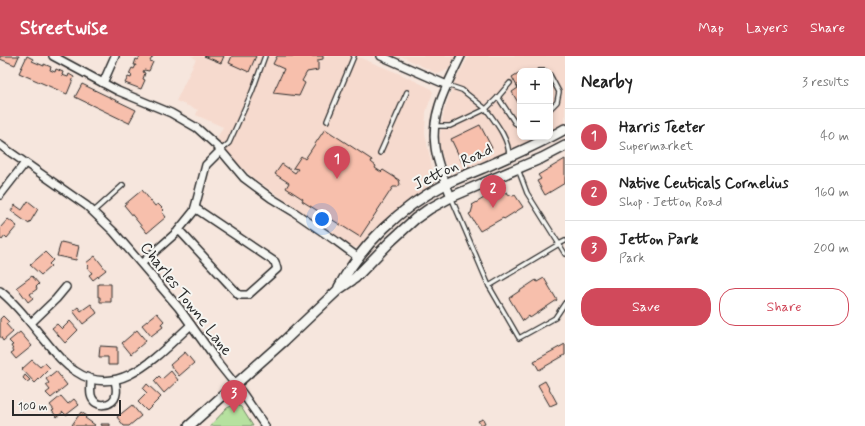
<!DOCTYPE html>
<html lang="en">
<head>
<meta charset="utf-8">
<style>
  :root { --surface:#fff; --page:#f6f6f6; --text:#222; --muted:#767676; --line:#e0e0e0; --accent:#d1495b }
  body { margin:0; font-family:Mynerve,sans-serif; background:var(--page); color:var(--text) }
  .controls { position:absolute; right:12px; top:12px; display:grid; overflow:hidden; border-radius:8px; box-shadow:0 2px 6px #0003 }
  .controls button { width:36px; height:36px; display:grid; place-items:center; padding:0; border:0; border-bottom:1px solid var(--line); background:var(--surface); color:var(--text); font:20px sans-serif }
  .scale { position:absolute; left:12px; bottom:10px; width:109px; box-sizing:border-box; padding-left:4px; border:2px solid #2b2b2b; border-top:0; font-size:11px; line-height:14px; white-space:nowrap; color:#2b2b2b; -webkit-text-stroke:3px #f6f6f2; paint-order:stroke }
  .you { position:absolute; left:322px; top:163px; width:14px; height:14px; margin:-10px; border:3px solid #fff; border-radius:50%; background:#1a73e8; box-shadow:0 0 0 6px #1a73e833 }
  .badge { display:grid; place-items:center; width:26px; height:26px; border-radius:50%; background:var(--accent); color:#fff; font-size:13px; font-weight:700 }
  .pin { position:absolute; translate:-50% -33px; filter:drop-shadow(0 1px 2px #0008) }
  .pin::after { content:''; position:absolute; top:21px; width:14px; height:12px; background:inherit; clip-path:polygon(0 0,100% 0,50% 100%) }
  .list { margin:0; padding:0; list-style:none }
  h2 { display:flex; justify-content:space-between; align-items:center; height:52px; margin:0; padding:0 16px; font-size:17px }
  h2 small { font-size:13px; font-weight:400; color:var(--muted) }
  .list li { display:grid; grid-template-columns:26px 1fr auto; gap:12px; align-items:center; box-sizing:border-box; height:56px; padding:0 16px; border-top:1px solid var(--line) }
  .list b { display:block; font-size:15px; white-space:nowrap }
  .list p { margin:0; font-size:13px; white-space:nowrap; color:var(--muted) }
  .list em { font-size:13px; font-style:normal; color:var(--muted) }
  .actions { display:flex; gap:8px; padding:12px 16px }
  .actions a { flex:1; padding:9px 0; border:1px solid var(--accent); border-radius:16px; text-align:center; font-size:14px; color:var(--accent) }
  .actions .main { background:var(--accent); color:#fff }
  .map { position:relative; flex:none; width:565px; height:370px; overflow:hidden }
  header { display:flex; align-items:center; gap:24px; box-sizing:border-box; height:56px; padding:0 20px; background:var(--accent); color:#fff }
  header strong { font-size:19px }
  nav { display:flex; gap:22px; margin-inline-start:auto; font-size:14px }
  main { display:flex }
  aside { flex:1; background:var(--surface) }
  .map>svg:first-child { display:block }
</style>
</head>
<body>
<header>
<strong>Streetwise</strong>
<nav><a>Map</a><a>Layers</a><a>Share</a></nav>
</header>
<main>
<div class="map">
<svg width="565" height="370" viewBox="0 0 565 370">
  <rect width="100%" height="100%" fill="#f6e6dd"/>
  <filter id="ink" filterUnits="userSpaceOnUse"><feTurbulence type="fractalNoise" baseFrequency=".025" numOctaves="2"/><feDisplacementMap in="SourceGraphic" scale="8" xChannelSelector="R" yChannelSelector="G"/><feConvolveMatrix kernelMatrix="1 2 1 2 8 2 1 2 1" color-interpolation-filters="sRGB"/></filter>
  <g filter="url(#ink)">
    <!-- built -->
    <g fill="#f6dace">
      <path d="M191 0H356L400 18 430 32 433 36 426 56 425 77 435 127 387 164 361 191H352L252 121 230 100 217 82 223 71 196 59 198 54 176 45 196 3Z"/>
      <path d="M401 0H455L449 13 438 18Z"/>
      <path d="M469 0H565V67L550 75V15H520V81H540L463 116 453 117 448 113 444 106 440 91V79L444 55 455 25Z"/>
    </g>
    <!-- green -->
    <path fill="#b6e19f" stroke="#708665" d="M236 348 241 351 253 370H210L227 352Z"/>
    <!-- building -->
    <g fill="#f7bfac" stroke="#2b2b2b">
      <path d="M0 0H19L15 9 0 3Z"/>
      <path d="M27 0 33 3 32 5 44 10V8L51 11 50 14 55 16 56 13 63 16 62 19 68 21 69 18 74 21 67 38 19 17Z"/>
      <path d="M138 0H153L150 5 153 6 149 15 144 14 143 16 145 17 143 23 145 24 141 33 125 27 128 21 131 22 132 19 129 18 132 12 134 13 136 9H134L136 3 138 4 140 1Z"/>
      <path d="M204 0H224L221 7Z"/>
      <path d="M232 0H256L249 16 229 7Z"/>
      <path d="M277 0H323V3L318 4V14L307 16 302 25 305 27 299 40 273 37 284 13 273 8Z"/>
      <path d="M520 16V50L512 36 518 32 512 21Z"/>
      <path d="M82 28 136 54 129 67 75 41Z"/>
      <path d="M480 69 492 92 462 106 451 83Z"/>
      <path d="M325 73 372 104 371 106 376 110 375 112 381 116 383 114 399 124 400 128 398 131H393L360 181 302 145 303 143 286 132 289 127 275 118 282 108 295 117 298 113 293 112 301 100 305 103Z"/>
      <path d="M565 103V127L545 139 537 125 541 123 538 119Z"/>
      <path d="M142 134 155 150 158 148 164 154 162 156 166 161 147 177 124 149Z"/>
      <path d="M507 136 508 138 513 140 515 139 523 151 504 163 503 162 480 175 469 158 471 157 473 150 472 149 491 138 494 143Z"/>
      <path d="M28 145 38 153 29 168 11 155 15 149 22 154Z"/>
      <path d="M8 163 17 170 7 182 5 180 2 184 0 182V172Z"/>
      <path d="M61 186 79 190 76 204 57 200Z"/>
      <path d="M45 196 53 204 49 208 51 210 41 219 30 209Z"/>
      <path d="M95 200 106 214 93 224 89 219 92 217 87 211 89 210 86 207Z"/>
      <path d="M32 220 39 228 36 231 37 233 30 238 33 242 28 246 17 231Z"/>
      <path d="M544 222 557 244 530 262 529 260 523 265 509 242 536 224 537 226Z"/>
      <path d="M98 228H111V246H100V241H98Z"/>
      <path d="M91 248 97 257 83 268 73 255 78 251 81 255Z"/>
      <path d="M157 257 164 265 161 268 163 271 151 280 142 269Z"/>
      <path d="M3 260 9 266 6 268 13 276 3 285 0 280V263Z"/>
      <path d="M70 265 78 274 65 287 52 272 57 268 62 273Z"/>
      <path d="M137 274 146 285 131 298 122 287Z"/>
      <path d="M20 276 32 290 16 303 11 297 14 295 11 290 13 289 9 285Z"/>
      <path d="M565 288V299L539 314 534 305Z"/>
      <path d="M100 290 117 291V309H108V301H99Z"/>
      <path d="M185 296 194 307 179 320 170 309Z"/>
      <path d="M32 304 40 311 45 307 50 312 35 327 22 313Z"/>
      <path d="M56 315 67 329 51 342 46 337 50 334 46 329 49 327 46 323Z"/>
      <path d="M171 315 178 324 164 337 154 325 159 320 162 323Z"/>
      <path d="M25 319 30 324 27 326 23 322Z"/>
      <path d="M545 325 557 347 550 350 538 329Z"/>
      <path d="M147 328 161 341 147 355 138 346 147 337 143 333Z"/>
      <path d="M61 340 68 348 74 343 79 349 66 359 63 356 57 361 52 355 54 354 50 349Z"/>
      <path d="M132 349 141 360 129 370H124L117 361Z"/>
      <path d="M81 356 87 360 85 362 95 369 94 370H74L72 369Z"/>
      <path d="M483 363 485 367 481 369 478 365Z"/>
      <path d="M101 368H110V370H102Z"/>
    </g>
    <g fill="none" stroke-linecap="round" stroke-linejoin="round">
      <defs>
        <g id="service">
          <path d="M539 15H545"/>
          <path d="M550 19 559 36 557 46 550 53"/>
          <path d="M498 41 510 27"/>
          <path d="M327 65 354 0"/>
          <path d="M434 70H450L486 53 462 34 447 29"/>
          <path d="M221 94 229 87 252 36 265 0"/>
          <path d="M380 97 407 36"/>
          <path d="M509 100C509 83 496 67 486 53L498 41 515 67 520 70"/>
          <path d="M518 113 527 137 559 188 565 185"/>
          <path d="M451 141 489 230 519 282 555 262 565 247"/>
          <path d="M93 156 123 129"/>
          <path d="M489 230 559 188 565 198"/>
        </g>
        <g id="minor">
          <path d="M53 0 118 35 171 57 197 72 217 90 244 122 271 142 294 156 336 185 359 202"/>
          <path d="M381 0 447 29"/>
          <path d="M103 27 115 0"/>
          <path d="M0 89 87 150 114 176 179 252 219 308 243 338 265 370"/>
          <path d="M0 139 25 107"/>
          <path d="M451 141C445 125 437 108 435 91 430 58 447 29 461 0"/>
          <path d="M179 174 239 239H248L277 213 275 206 195 152"/>
          <path d="M142 207 177 176 194 155 206 109 221 94"/>
          <path d="M0 235C17 248 29 266 43 282 53 294 62 307 75 315 120 346 160 296 191 269"/>
          <path d="M31 267 56 243 66 231"/>
          <path d="M91 323C91 328 90 334 91 339 94 353 114 351 116 338 117 334 116 329 115 325"/>
        </g>
        <g id="tertiary">
          <path d="M339 231C362 188 401 151 444 129 456 122 470 118 483 112 511 100 539 88 565 73"/>
          <path d="M189 370 284 285 339 233 355 222 391 185 415 163 429 153 451 141 542 102 565 90"/>
        </g>
      </defs>
      <!-- service casing -->
      <use href="#service" stroke="#2b2b2b" stroke-width="6"/>
      <!-- minor casing -->
      <use href="#minor" stroke="#2b2b2b" stroke-width="10"/>
      <!-- tertiary casing -->
      <use href="#tertiary" stroke="#2b2b2b" stroke-width="12"/>
      <!-- service -->
      <use href="#service" stroke="#f6f6f2" stroke-width="3.5"/>
      <!-- minor -->
      <use href="#minor" stroke="#f6f6f2" stroke-width="7"/>
      <!-- tertiary -->
      <use href="#tertiary" stroke="#f6f6f2" stroke-width="9"/>
    </g>
  </g>
  <g text-anchor="middle" dominant-baseline="central" stroke-width="4" stroke-linejoin="round" paint-order="stroke">
    <!-- street labels -->
    <g font-size="16" fill="#2b2b2b" stroke="#f6f6f2">
      <text transform="translate(453 111) rotate(-26)">Jetton Road</text>
      <text transform="translate(186 243) rotate(52)">Charles Towne Lane</text>
    </g>
  </g>
</svg>
<div class="controls">
<button>+</button>
<button>−</button>
</div>
<div class="scale">100 m</div>
<div class="you"></div>
<div class="pin badge" style="left:337px;top:123px">1</div>
<div class="pin badge" style="left:493px;top:152px">2</div>
<div class="pin badge" style="left:234px;top:357px">3</div>
</div>
<aside>
<h2>Nearby<small>3 results</small></h2>
<ul class="list">
<li><span class="badge">1</span><div><b>Harris Teeter</b><p>Supermarket</p></div><em>40 m</em></li>
<li><span class="badge">2</span><div><b>Native Ceuticals Cornelius</b><p>Shop · Jetton Road</p></div><em>160 m</em></li>
<li><span class="badge">3</span><div><b>Jetton Park</b><p>Park</p></div><em>200 m</em></li>
</ul>
<div class="actions"><a class="main">Save</a><a>Share</a></div>
</aside>
</main>
</body>
</html>
